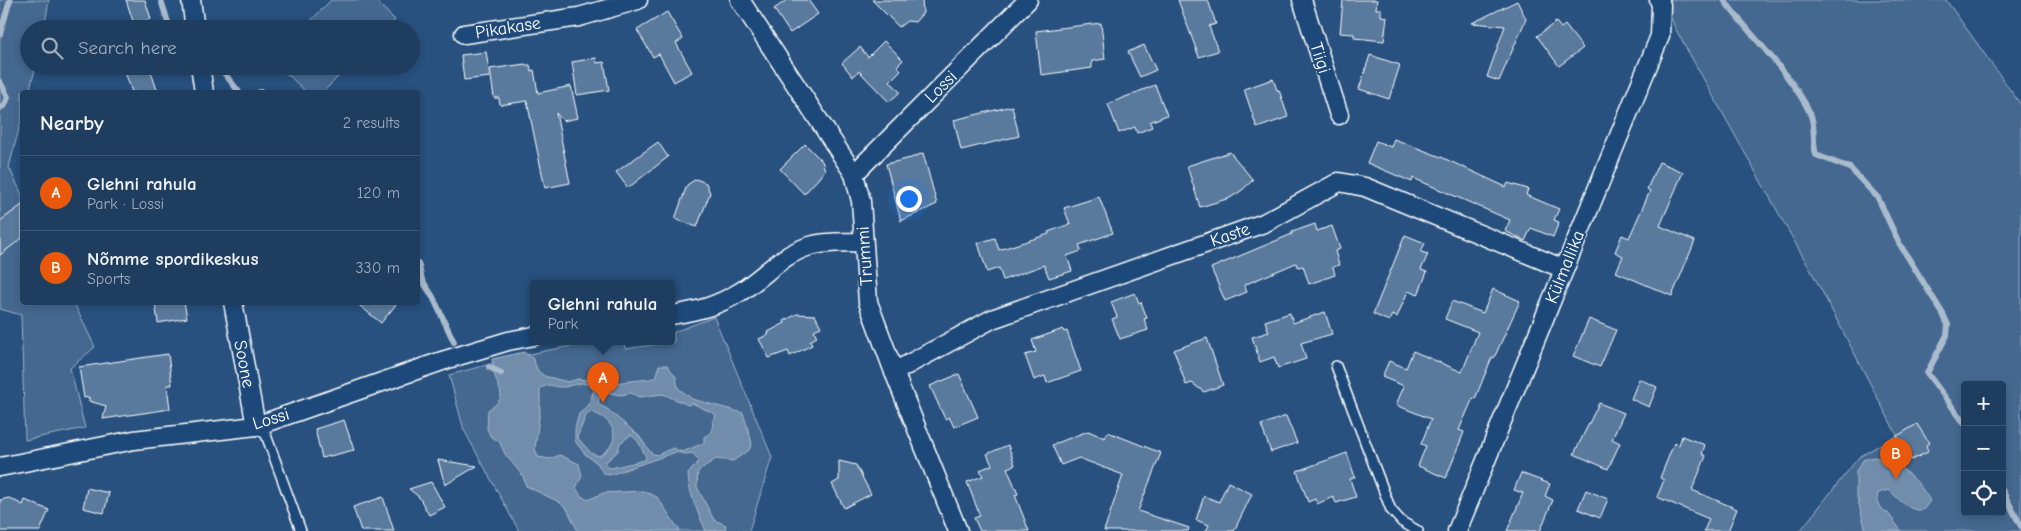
<!DOCTYPE html>
<html lang="en">
<head>
<meta charset="utf-8">
<style>
  :root { --surface:#1e3d5f; --page:#2b4868; --text:#f1f3f6; --muted:#a1aebd; --line:#3c5674; --accent:#ea580c }
  body { margin:0; font-family:"Comic Neue",sans-serif; background:var(--page); color:var(--text) }
  .controls { position:absolute; right:15px; bottom:15px; display:grid; overflow:hidden; border-radius:5px; box-shadow:0 2px 8px #0003 }
  .controls button { width:45px; height:45px; display:grid; place-items:center; padding:0; border:0; border-bottom:1px solid var(--line); background:var(--surface); color:var(--text); font:25px sans-serif }
  .you { position:absolute; left:908px; top:198px; width:18px; height:18px; margin:-12px; border:4px solid #fff; border-radius:50%; background:#1a73e8; box-shadow:0 0 0 8px #1a73e833 }
  .badge { display:grid; place-items:center; width:32px; height:32px; border-radius:50%; background:var(--accent); color:#fff; font-size:16px; font-weight:700 }
  .pin { position:absolute; translate:-50% -41px; filter:drop-shadow(0 1px 2px #0008) }
  .pin::after { content:''; position:absolute; top:26px; width:18px; height:15px; background:inherit; clip-path:polygon(0 0,100% 0,50% 100%) }
  .popup { position:absolute; left:530px; top:280px; width:145px; height:65px; box-sizing:border-box; display:grid; place-content:center; border-radius:5px; background:var(--surface); filter:drop-shadow(0 1px 4px #0005); font-size:16px; white-space:nowrap; color:var(--muted) }
  .popup b { font-size:19px; color:var(--text) }
  .popup::after { content:''; position:absolute; left:50%; top:100%; margin-left:-10px; border:10px solid transparent; border-top-color:var(--surface) }
  .list { margin:0; padding:0; list-style:none }
  h2 { display:flex; justify-content:space-between; align-items:center; height:65px; margin:0; padding:0 20px; font-size:21px }
  h2 small { font-size:16px; font-weight:400; color:var(--muted) }
  .list li { display:grid; grid-template-columns:32px 1fr auto; gap:15px; align-items:center; box-sizing:border-box; height:75px; padding:0 20px; border-top:1px solid var(--line) }
  .list b { display:block; font-size:19px; white-space:nowrap }
  .list p { margin:0; font-size:16px; white-space:nowrap; color:var(--muted) }
  .list em { font-size:16px; font-style:normal; color:var(--muted) }
  .icon { flex:none; width:28px; height:28px; fill:none; stroke:currentColor; stroke-width:2; stroke-linecap:round; stroke-linejoin:round }
  .map { position:relative; flex:none; width:2021px; height:531px; overflow:hidden }
  .search { position:absolute; background:var(--surface); box-shadow:0 2px 8px #0003; left:20px; top:20px; width:400px; height:55px; display:flex; align-items:center; gap:12px; box-sizing:border-box; padding:0 18px; border-radius:28px; color:var(--muted); font-size:19px }
  .panel { position:absolute; background:var(--surface); box-shadow:0 2px 8px #0003; left:20px; top:90px; width:400px; height:215px; border-radius:5px }
  .map>svg:first-child { display:block }
</style>
</head>
<body>
<div class="map">
<svg width="2021" height="531" viewBox="0 0 2021 531">
  <rect width="100%" height="100%" fill="#28517f"/>
  <filter id="ink" filterUnits="userSpaceOnUse"><feTurbulence type="fractalNoise" baseFrequency=".02" numOctaves="2"/><feDisplacementMap in="SourceGraphic" scale="10" xChannelSelector="R" yChannelSelector="G"/><feConvolveMatrix kernelMatrix="1 2 1 2 8 2 1 2 1" color-interpolation-filters="sRGB"/></filter>
  <g filter="url(#ink)">
    <!-- green -->
    <g fill="#446890" stroke="#a2b4c8" fill-rule="evenodd">
      <path d="M0 0H49L44 29H29V66H36L29 92H22V117L9 167 22 195V302L74 303 95 347 70 368 85 428 25 440 21 315 0 309Z"/>
      <path d="M331 0H375L395 20 386 29H303Z"/>
      <path d="M1664 0H1946L2021 105V531H1800L1859 457 1897 435 1816 280 1675 28ZM1965 385H2002V512H1965Z"/>
      <path d="M279 66H349L323 92H306Z"/>
      <path d="M714 317 772 457 749 531H519L464 430 449 375C507 360 564 342 624 342L625 349 674 342V332Z"/>
    </g>
    <!-- water -->
    <g fill="#718dab" stroke="#aabbcd" fill-rule="evenodd">
      <path d="M524 352 533 359 538 371 544 376 568 382 578 379 613 383 650 379 657 377 659 365H667L676 377 678 388 692 399 743 413 752 443 749 450 733 461 716 459 698 471 697 487 714 520 726 525 725 530 706 531C698 512 689 495 688 474L699 461 693 453 685 454 676 452 610 475 603 473 598 464 585 454 575 441V428L579 414 588 406 594 390C583 376 573 388 560 387 548 386 553 383 540 388V409L535 449 538 457 550 459 560 455 579 464 582 476 576 488 581 496 588 500 603 493 643 491 657 497 680 531H578L567 509 559 502 526 486 523 476 505 454 499 441 491 437 487 429 488 410C508 397 500 393 495 376 493 371 493 364 492 359ZM604 392 621 395 631 393 639 397 663 394 688 405 692 403 715 414 716 417 713 419 712 432 704 437V443L682 452 673 448 657 455 651 453 639 436 607 409 598 404 600 395ZM590 412C615 418 624 442 599 456L591 453 577 437 586 416ZM631 435 638 441 646 457 645 460 611 468 607 467 606 462 618 451 620 443Z"/>
      <path d="M1874 457C1899 462 1918 479 1930 501L1923 510C1909 512 1899 499 1889 490L1878 493 1877 501 1880 508 1888 513 1901 531H1866L1856 493V471L1863 460Z"/>
    </g>
    <g fill="none" stroke-linecap="round" stroke-linejoin="round">
      <!-- stream -->
      <g stroke="#aabbcd" stroke-width="6">
        <path d="M161 0 170 29"/>
        <path d="M1724 0C1750 35 1792 75 1810 113 1816 126 1812 141 1816 155L1850 168 1878 198 1899 243 1943 314 1948 325 1947 335 1927 373 1965 424"/>
        <path d="M0 34 10 0"/>
        <path d="M216 67 225 74 239 92"/>
        <path d="M0 82 8 97 5 105 0 108"/>
        <path d="M260 92H261"/>
        <path d="M418 263 422 280 433 297 454 342"/>
        <path d="M489 367 501 373"/>
        <path d="M2002 490 2021 526"/>
      </g>
    </g>
    <!-- building -->
    <g fill="#5a7a9d" stroke="#fff">
      <path d="M126 0H145L151 19 134 24Z"/>
      <path d="M787 0H808L818 14 790 33 774 9Z"/>
      <path d="M872 0H922L923 13 915 22 907 21 899 27Z"/>
      <path d="M1178 0H1208L1216 24 1209 26 1218 51 1199 57Z"/>
      <path d="M1343 0H1377L1376 9H1381V16L1387 17 1384 41 1354 38V34L1340 33Z"/>
      <path d="M1517 1 1526 19 1499 81 1487 77 1505 26 1472 23Z"/>
      <path d="M667 12 683 39 676 43 692 72 674 82 659 54 653 57 637 30Z"/>
      <path d="M1556 22 1561 28 1565 25 1583 48 1559 66 1537 36Z"/>
      <path d="M1101 23 1105 59 1092 61V68L1041 75 1036 31Z"/>
      <path d="M884 41 903 60 897 66 901 70 890 81 900 92 889 102 859 71 853 77 842 63 860 47 868 57Z"/>
      <path d="M1144 45 1156 70 1140 77 1128 52Z"/>
      <path d="M486 52 490 77 464 80 461 55Z"/>
      <path d="M1370 55 1400 65 1389 99 1359 89Z"/>
      <path d="M596 58 597 63 604 62 609 90 577 95 572 62Z"/>
      <path d="M525 64V65H530L531 71 534 70 538 93 571 86 578 118 563 121 556 113 570 183 545 188 527 101 500 105 499 98H494L490 69Z"/>
      <path d="M123 66H149L157 90 148 92H132Z"/>
      <path d="M1273 79 1277 90H1279L1288 117 1257 128 1244 89Z"/>
      <path d="M1155 85 1167 115 1150 122 1152 127 1137 133 1135 127 1119 133 1108 104Z"/>
      <path d="M1012 106 1019 136 961 150 954 120Z"/>
      <path d="M1394 139 1441 157 1506 187 1508 183 1528 189 1526 195 1559 209 1554 220 1559 222 1553 237 1531 228 1525 241 1505 231 1510 220 1413 178 1412 182 1367 163 1376 141 1391 147Z"/>
      <path d="M658 142 668 157 628 188 616 172Z"/>
      <path d="M805 144 822 161 825 170 818 179 804 194 780 169Z"/>
      <path d="M1230 152 1253 180 1241 191 1230 198 1200 207 1187 166Z"/>
      <path d="M923 153 937 204 901 221 886 164 911 158Z"/>
      <path d="M1659 162 1683 172 1660 226 1695 241 1672 296 1616 272 1623 256 1615 252 1622 235 1629 238 1650 191 1647 189Z"/>
      <path d="M696 179 706 183 710 193 697 227 675 219 687 185Z"/>
      <path d="M1099 197 1113 233 1079 245 1081 251 1067 256 1072 271 1049 278 1044 265 1003 280 999 268 987 272 978 243 995 238 999 250 1049 234 1048 232 1070 224 1064 208Z"/>
      <path d="M22 205V238L0 255V221Z"/>
      <path d="M1315 224 1317 231 1332 226 1340 249 1335 251 1339 265 1333 267 1335 275 1309 284 1303 266 1298 267 1296 263 1244 285 1247 292 1225 301 1211 268 1292 234V232Z"/>
      <path d="M1405 235 1425 243 1421 252 1428 254 1421 270 1427 272 1418 295 1408 291 1397 317 1392 315 1389 321 1373 314Z"/>
      <path d="M1493 289 1520 301 1494 358 1492 357 1475 399 1473 398 1459 430 1464 432 1446 478 1418 466 1426 446 1421 444 1431 419 1396 405 1404 386 1382 377 1389 361 1406 368 1413 351 1462 372 1478 332 1445 319 1452 301 1483 313Z"/>
      <path d="M1135 293 1139 303 1141 302 1147 318 1144 319 1148 330 1120 339 1112 319 1117 317 1111 302Z"/>
      <path d="M155 302H184L187 318 158 323Z"/>
      <path d="M355 302H398L381 323Z"/>
      <path d="M1325 312 1332 334 1301 343 1306 359 1278 368 1274 357 1260 362 1252 337 1269 332 1265 321 1290 313 1293 323Z"/>
      <path d="M797 314 815 315 821 327 814 330 817 337 810 341 812 345 790 356 788 351 769 358 759 339 769 334 768 332 785 323 784 321Z"/>
      <path d="M1589 319 1616 330 1600 367 1573 356Z"/>
      <path d="M1063 329 1064 332 1067 331 1081 371 1047 383 1045 376 1034 380 1025 355 1036 352 1032 340Z"/>
      <path d="M1207 338 1223 385 1204 392 1192 383 1186 385 1174 350Z"/>
      <path d="M168 354 172 385H167L170 409 103 419 106 406 89 401V397L84 398 79 367Z"/>
      <path d="M959 374 978 417 954 427 949 417 945 419 930 386Z"/>
      <path d="M1639 379 1657 387 1649 407 1631 399Z"/>
      <path d="M1599 403 1624 413 1612 439 1620 443 1608 469 1574 454Z"/>
      <path d="M1286 416 1297 443 1271 452 1261 425Z"/>
      <path d="M344 420 354 450 322 458 315 429Z"/>
      <path d="M1917 424 1929 443 1926 445 1928 452 1911 460 1897 436Z"/>
      <path d="M1088 431 1105 438 1108 432 1161 453 1138 511 1189 528 1188 531H1104L1123 475 1079 458 1061 465 1052 445Z"/>
      <path d="M1682 436 1705 445 1702 454 1706 456 1692 490 1737 509 1728 531H1704L1709 519 1657 497 1664 480 1660 478 1674 443 1679 445Z"/>
      <path d="M1008 445 1015 465 1007 468 1018 494 1015 495 1029 531H980L974 518 980 516 967 482 983 476 980 470 992 465 987 454Z"/>
      <path d="M1347 453 1355 477 1350 479 1356 497 1336 503 1333 497 1317 504 1315 499 1308 502 1297 471Z"/>
      <path d="M438 460 477 466 445 485Z"/>
      <path d="M839 461 856 465 871 494 844 508 832 484 839 480Z"/>
      <path d="M1521 473 1550 484 1545 496 1553 500 1540 531H1507L1523 493 1514 490Z"/>
      <path d="M431 482 445 507 429 515 419 497 409 489Z"/>
      <path d="M1228 482 1252 494 1234 531H1206L1209 525 1196 520 1204 496 1219 502Z"/>
      <path d="M87 488 109 493 104 513 83 508Z"/>
      <path d="M1586 490 1608 499 1600 518 1578 509Z"/>
      <path d="M383 497 394 531H361L353 507Z"/>
      <path d="M9 498 23 505 25 500 49 510 40 531H0V500Z"/>
    </g>
    <g fill="none" stroke-linecap="round" stroke-linejoin="round">
      <defs>
        <g id="lane">
          <path d="M1336 366 1391 510 1402 522 1418 531"/>
          <path d="M256 426 266 435 301 531"/>
        </g>
        <g id="street">
          <path d="M191 0 195 29"/>
          <path d="M740 0 854 174 861 201 868 302 894 372 958 531"/>
          <path d="M1302 0 1339 115"/>
          <path d="M464 34 579 17 638 0"/>
          <path d="M200 66 204 92"/>
          <path d="M854 174 1028 0"/>
          <path d="M233 302 256 426"/>
          <path d="M672 315C700 310 715 307 740 292 764 277 782 254 810 246 827 241 846 243 863 242"/>
          <path d="M894 372 992 319 1264 223 1339 182 1365 187 1564 269"/>
          <path d="M0 467 134 440 256 426 445 360 508 341 534 336"/>
          <path d="M1457 531 1660 36 1661 5 1659 0"/>
        </g>
      </defs>
      <!-- lane casing -->
      <use href="#lane" stroke="#fff" stroke-width="12"/>
      <!-- street casing -->
      <use href="#street" stroke="#fff" stroke-width="21"/>
      <!-- lane -->
      <use href="#lane" stroke="#1f4a7a" stroke-width="9"/>
      <!-- street -->
      <use href="#street" stroke="#1f4a7a" stroke-width="18"/>
    </g>
  </g>
  <g text-anchor="middle" dominant-baseline="central" stroke-width="4" stroke-linejoin="round" paint-order="stroke">
    <!-- street labels -->
    <g font-size="18" fill="#fff" stroke="#1f4a7a">
      <text transform="translate(508 28) rotate(-9)">Pikakase</text>
      <text transform="translate(1320 58) rotate(72)">Tiigi</text>
      <text transform="translate(941 87) rotate(-45)">Lossi</text>
      <text transform="translate(1230 235) rotate(-19)">Kaste</text>
      <text transform="translate(865 256) rotate(-94)">Trummi</text>
      <text transform="translate(1565 267) rotate(-68)">Külmallika</text>
      <text transform="translate(244 364) rotate(79)">Soone</text>
      <text transform="translate(271 419) rotate(-17)">Lossi</text>
    </g>
  </g>
</svg>
<div class="controls">
<button>+</button>
<button>−</button>
<button><svg class="icon" aria-label="locate" viewBox="0 0 24 24"><circle cx="12" cy="12" r="6"/><path d="M12 2v4M12 18v4M2 12h4M18 12h4"/></svg></button>
</div>
<div class="you"></div>
<div class="pin badge" style="left:603px;top:403px">A</div>
<div class="popup"><b>Glehni rahula</b>Park</div>
<div class="pin badge" style="left:1896px;top:479px">B</div>
<div class="search"><svg class="icon" aria-label="search" viewBox="0 0 24 24"><circle cx="10" cy="10" r="6"/><path d="M15 15l6 6"/></svg>Search here</div>
<section class="panel">
<h2>Nearby<small>2 results</small></h2>
<ul class="list">
<li><span class="badge">A</span><div><b>Glehni rahula</b><p>Park · Lossi</p></div><em>120 m</em></li>
<li><span class="badge">B</span><div><b>Nõmme spordikeskus</b><p>Sports</p></div><em>330 m</em></li>
</ul>
</section>
</div>
</body>
</html>
